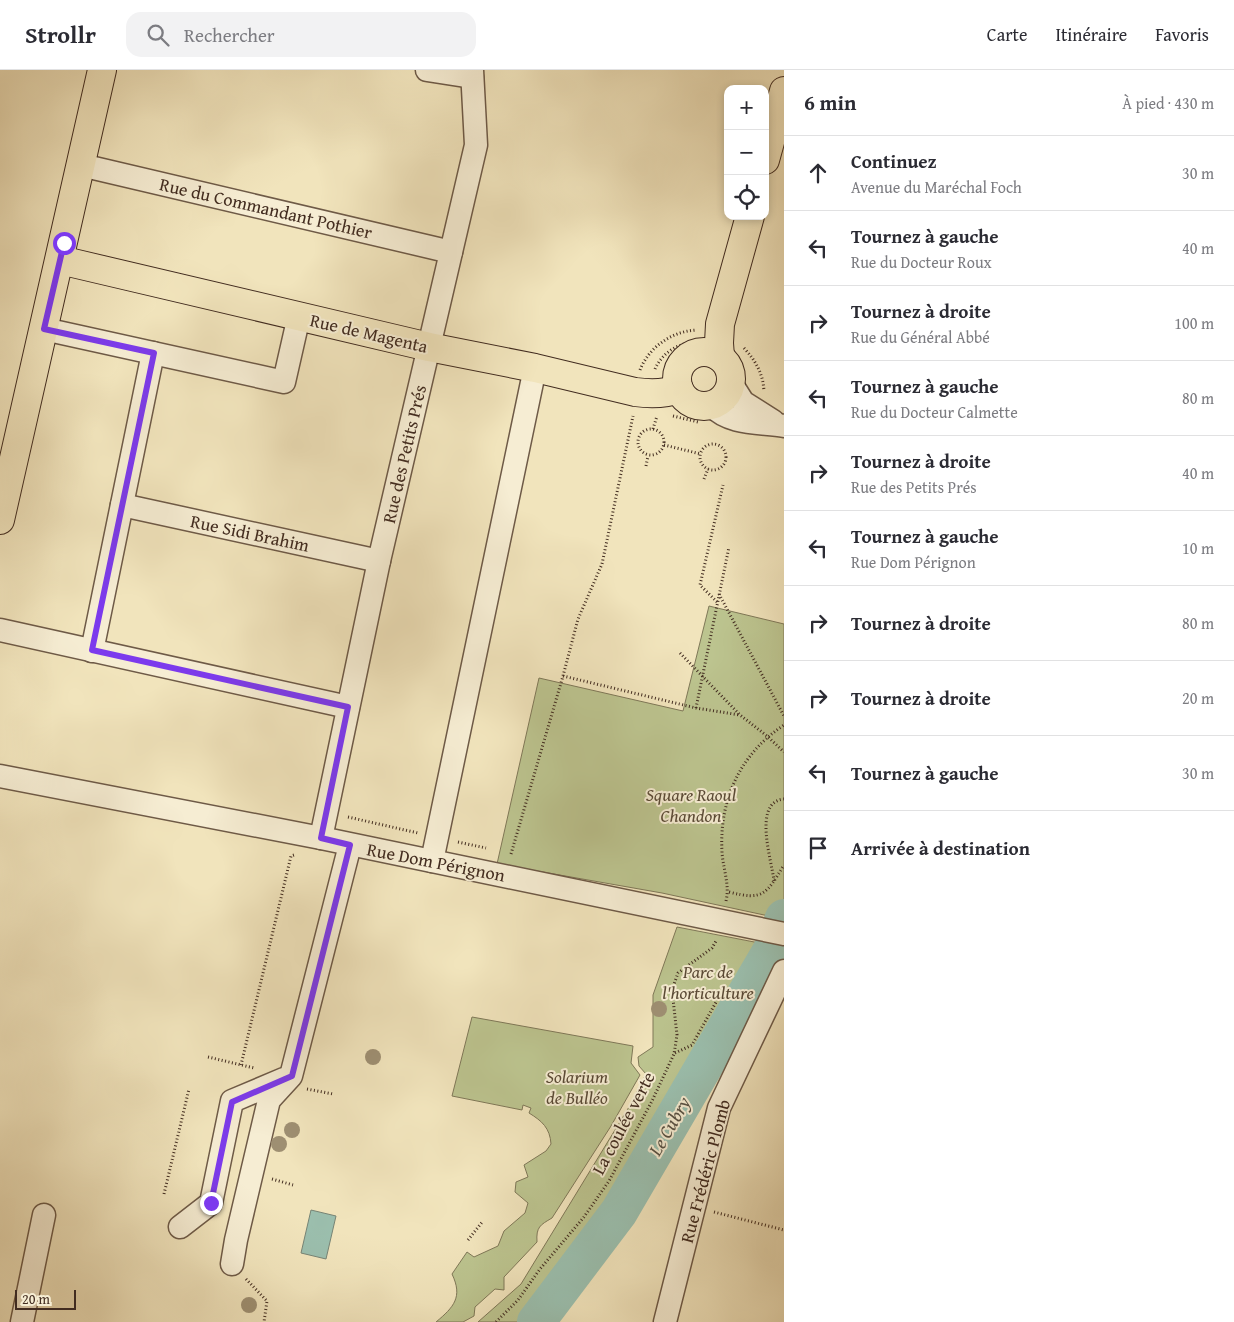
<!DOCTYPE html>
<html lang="fr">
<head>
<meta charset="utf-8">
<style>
  :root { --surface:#fff; --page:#f2f2f3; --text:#2b2b33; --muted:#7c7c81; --line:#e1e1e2 }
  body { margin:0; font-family:"Gentium Book Plus",serif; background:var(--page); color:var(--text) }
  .controls { position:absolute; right:15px; top:15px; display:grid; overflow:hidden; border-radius:10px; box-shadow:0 2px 8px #0003 }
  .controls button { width:45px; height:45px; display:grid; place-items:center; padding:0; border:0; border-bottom:1px solid var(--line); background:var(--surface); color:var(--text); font:25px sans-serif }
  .scale { position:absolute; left:15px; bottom:12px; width:61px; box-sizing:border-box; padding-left:5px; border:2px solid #422c20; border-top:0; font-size:14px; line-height:18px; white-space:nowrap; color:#422c20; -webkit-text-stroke:4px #f6edd3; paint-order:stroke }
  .stop { position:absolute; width:15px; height:15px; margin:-11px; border:4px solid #7c3aed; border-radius:50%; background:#fff }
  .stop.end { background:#7c3aed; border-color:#fff; box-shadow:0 1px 5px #0008 }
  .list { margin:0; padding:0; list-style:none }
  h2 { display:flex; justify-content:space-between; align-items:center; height:65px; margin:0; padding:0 20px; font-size:21px }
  h2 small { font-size:16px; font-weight:400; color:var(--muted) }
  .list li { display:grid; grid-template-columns:32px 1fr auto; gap:15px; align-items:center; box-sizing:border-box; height:75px; padding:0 20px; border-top:1px solid var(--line) }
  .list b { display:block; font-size:19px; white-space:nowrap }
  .list p { margin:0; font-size:16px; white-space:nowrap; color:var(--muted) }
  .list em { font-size:16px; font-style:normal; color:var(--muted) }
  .icon { flex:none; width:28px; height:28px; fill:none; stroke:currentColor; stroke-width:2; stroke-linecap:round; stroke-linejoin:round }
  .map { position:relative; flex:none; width:784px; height:1252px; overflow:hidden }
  header { display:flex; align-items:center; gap:30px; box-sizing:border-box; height:70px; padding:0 25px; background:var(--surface); border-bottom:1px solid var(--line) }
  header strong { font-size:24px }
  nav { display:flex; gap:28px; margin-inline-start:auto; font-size:18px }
  .search { width:350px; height:45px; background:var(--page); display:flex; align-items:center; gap:12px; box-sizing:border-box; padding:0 18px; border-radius:15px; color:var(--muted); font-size:19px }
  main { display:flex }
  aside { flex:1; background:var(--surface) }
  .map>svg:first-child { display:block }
</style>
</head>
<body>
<header>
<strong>Strollr</strong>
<div class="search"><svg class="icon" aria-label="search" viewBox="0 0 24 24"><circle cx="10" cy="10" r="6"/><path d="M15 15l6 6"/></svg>Rechercher</div>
<nav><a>Carte</a><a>Itinéraire</a><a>Favoris</a></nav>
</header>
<main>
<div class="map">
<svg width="784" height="1252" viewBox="0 0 784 1252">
  <rect width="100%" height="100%" fill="#f1e4bc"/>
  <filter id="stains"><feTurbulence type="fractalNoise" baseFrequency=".004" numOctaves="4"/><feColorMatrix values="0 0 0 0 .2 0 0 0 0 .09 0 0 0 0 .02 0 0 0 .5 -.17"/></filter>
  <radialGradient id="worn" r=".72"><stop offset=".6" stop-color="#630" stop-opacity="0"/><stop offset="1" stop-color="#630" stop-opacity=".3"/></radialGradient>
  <!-- green -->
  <g fill="#bcc48f" stroke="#7f7858">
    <path d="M709 536 784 554V831L778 848 662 823 497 794 539 608 683 641Z"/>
    <path d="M677 857 780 877 627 1143 544 1252H478L521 1214 629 1037 646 1004 639 996 638 987 653 977V925Z"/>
    <path d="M472 947 633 976 631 993 640 1005 611 1056 552 1148C540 1155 536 1157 537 1172L504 1207V1220L495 1219 475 1237 474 1246 463 1252H436C454 1237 463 1227 452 1204L467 1182 474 1187 498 1176 504 1161 525 1143 528 1133 515 1122 516 1112 528 1107 524 1095 546 1081 551 1074C550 1058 542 1051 529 1043L531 1038 523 1035 522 1040 452 1026Z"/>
  </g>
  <!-- water -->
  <path fill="#9bbfae" stroke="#778475" d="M311 1140 336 1146 326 1189 301 1183Z"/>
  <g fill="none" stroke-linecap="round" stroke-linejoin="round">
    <!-- river -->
    <path stroke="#9bbfae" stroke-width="38" d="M536 1252 619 1142 773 878 784 848"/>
    <defs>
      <g id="minor">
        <path d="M427 0 472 7"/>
        <path d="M81 95 451 182"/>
        <path d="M44 259 284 312 299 246"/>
        <path d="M731 313 743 332 773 351"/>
        <path d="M712 336C730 355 760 352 784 356"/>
        <path d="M122 435 379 491"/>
        <path d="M0 560 348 637"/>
        <path d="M92 581 153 283"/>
        <path d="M0 706 321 768 784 864"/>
        <path d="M321 768 379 491 476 75 472 0"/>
        <path d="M432 791 535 298"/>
        <path d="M180 1157 211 1133 232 1031 284 1009"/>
        <path d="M232 1194 236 1170 269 1030 291 1006 350 775"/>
        <path d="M22 1252 44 1145"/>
        <path d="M665 1252 719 1038 784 901"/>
      </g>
      <g id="major">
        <path d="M765 90 784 21"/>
        <path d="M60 190 429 277 535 298 635 322C650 324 665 324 679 319"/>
        <circle cx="704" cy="309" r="27"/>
        <path d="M720 287 719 273 720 254 750 146"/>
        <path d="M0 450 102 0"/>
      </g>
    </defs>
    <!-- minor casing -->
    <use href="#minor" stroke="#6e5a47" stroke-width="25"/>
    <!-- major casing -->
    <use href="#major" stroke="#422c20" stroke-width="30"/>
    <!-- path -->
    <g stroke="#422c20" stroke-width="3" stroke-dasharray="1 2.5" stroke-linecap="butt">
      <path d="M744 278C755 290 763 303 764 321"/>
      <path d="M655 299C662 283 678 273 695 272"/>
      <path d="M640 300C649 277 672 261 697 260"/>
      <path d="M673 346 698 352"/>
      <circle cx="651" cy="372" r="13"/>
      <path d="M653 359 657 346"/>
      <circle cx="713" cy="387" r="13"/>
      <path d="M664 375 701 384"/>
      <path d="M646 396 648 386"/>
      <path d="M704 409 708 399"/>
      <path d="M719 524 784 646"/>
      <path d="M717 532 700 515 723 415"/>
      <path d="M680 583 740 645 767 666 784 682"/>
      <path d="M563 606 696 638 740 645"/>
      <path d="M696 638 729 477"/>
      <path d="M348 747 418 763"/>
      <path d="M458 772 486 778"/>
      <path d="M511 784 563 606 578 549 602 494 633 346"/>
      <path d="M774 811C772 791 752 732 784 729"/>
      <path d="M729 822C764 831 766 824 784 795"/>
      <path d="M726 831C730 815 723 799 722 782 719 730 740 684 784 655"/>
      <path d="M675 983 692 975 724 918"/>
      <path d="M208 987 254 998"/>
      <path d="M241 995 291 786 294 785"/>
      <path d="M307 1019 333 1024"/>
      <path d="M272 1109 293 1115"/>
      <path d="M164 1124 189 1019"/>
      <path d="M714 1142 784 1160"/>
      <path d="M468 1170 483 1151"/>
      <path d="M246 1209 267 1231 264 1252"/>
      <path d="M496 1252 518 1230 540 1199 584 1147 609 1111 652 1031 674 984 677 965 672 920 678 903 712 878 716 871"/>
    </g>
    <!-- minor -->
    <use href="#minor" stroke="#f6edd3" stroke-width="22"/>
    <!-- major -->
    <use href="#major" stroke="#f1e4bc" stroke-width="28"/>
  </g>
  <!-- trees -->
  <g fill="#9e8f72">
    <circle cx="659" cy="939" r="8"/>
    <circle cx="373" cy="987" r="8"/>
    <circle cx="292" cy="1060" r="8"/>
    <circle cx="279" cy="1074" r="8"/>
    <circle cx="249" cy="1235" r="8"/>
  </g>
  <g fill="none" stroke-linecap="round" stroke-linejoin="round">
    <!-- route -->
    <path stroke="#7c3aed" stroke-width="6" d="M64 173 44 259 154 283 92 580 348 637 321 768 350 775 292 1006 232 1032 211 1133"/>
  </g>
  <g text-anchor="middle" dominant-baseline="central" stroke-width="4" stroke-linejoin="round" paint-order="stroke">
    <!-- street labels -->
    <g font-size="18" fill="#422c20" stroke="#f6edd3">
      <text transform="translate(266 138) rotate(13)">Rue du Commandant Pothier</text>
      <text transform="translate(369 263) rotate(13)">Rue de Magenta</text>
      <text transform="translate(404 384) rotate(-77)">Rue des Petits Prés</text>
      <text transform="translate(250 463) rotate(12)">Rue Sidi Brahim</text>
      <text transform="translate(436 792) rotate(11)">Rue Dom Pérignon</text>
      <text transform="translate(623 1053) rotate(-62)">La coulée verte</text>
      <text transform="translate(705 1101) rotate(-75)">Rue Frédéric Plomb</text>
    </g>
    <!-- park labels -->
    <g font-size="18" font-style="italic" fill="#5a4a36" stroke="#f6edd3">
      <text x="691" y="724">Square Raoul<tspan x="691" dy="21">Chandon</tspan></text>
      <text x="708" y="901">Parc de<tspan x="708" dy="21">l'horticulture</tspan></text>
      <text x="577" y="1006">Solarium<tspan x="577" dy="21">de Bulléo</tspan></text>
    </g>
    <!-- water labels -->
    <g font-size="19" font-style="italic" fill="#585144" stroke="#f6edd3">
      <text transform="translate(669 1056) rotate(-60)">Le Cubry</text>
    </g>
  </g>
  <rect width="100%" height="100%" filter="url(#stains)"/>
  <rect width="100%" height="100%" fill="url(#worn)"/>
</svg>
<div class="controls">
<button>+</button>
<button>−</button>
<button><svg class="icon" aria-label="locate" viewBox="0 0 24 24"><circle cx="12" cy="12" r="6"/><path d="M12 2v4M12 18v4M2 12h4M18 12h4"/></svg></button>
</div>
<div class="scale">20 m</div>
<div class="stop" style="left:64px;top:173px"></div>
<div class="stop end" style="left:211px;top:1133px"></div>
</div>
<aside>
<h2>6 min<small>À pied · 430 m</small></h2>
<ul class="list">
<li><svg class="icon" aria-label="ahead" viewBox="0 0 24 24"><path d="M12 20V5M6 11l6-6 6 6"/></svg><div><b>Continuez</b><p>Avenue du Maréchal Foch</p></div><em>30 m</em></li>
<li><svg class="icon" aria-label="left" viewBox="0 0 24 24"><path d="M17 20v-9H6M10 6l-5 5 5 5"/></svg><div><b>Tournez à gauche</b><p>Rue du Docteur Roux</p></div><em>40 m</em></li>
<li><svg class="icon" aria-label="right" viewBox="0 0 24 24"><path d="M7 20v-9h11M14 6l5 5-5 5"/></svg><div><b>Tournez à droite</b><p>Rue du Général Abbé</p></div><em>100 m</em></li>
<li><svg class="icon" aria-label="left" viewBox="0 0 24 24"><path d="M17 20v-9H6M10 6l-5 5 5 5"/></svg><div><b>Tournez à gauche</b><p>Rue du Docteur Calmette</p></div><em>80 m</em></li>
<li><svg class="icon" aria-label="right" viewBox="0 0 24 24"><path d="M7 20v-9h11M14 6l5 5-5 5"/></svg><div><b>Tournez à droite</b><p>Rue des Petits Prés</p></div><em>40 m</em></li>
<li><svg class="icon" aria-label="left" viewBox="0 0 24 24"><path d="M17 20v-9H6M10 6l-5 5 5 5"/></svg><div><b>Tournez à gauche</b><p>Rue Dom Pérignon</p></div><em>10 m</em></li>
<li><svg class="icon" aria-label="right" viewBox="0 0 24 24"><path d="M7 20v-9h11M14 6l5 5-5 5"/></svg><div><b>Tournez à droite</b></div><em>80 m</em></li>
<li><svg class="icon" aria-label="right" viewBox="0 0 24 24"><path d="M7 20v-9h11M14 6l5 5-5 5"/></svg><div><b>Tournez à droite</b></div><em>20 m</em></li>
<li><svg class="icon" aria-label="left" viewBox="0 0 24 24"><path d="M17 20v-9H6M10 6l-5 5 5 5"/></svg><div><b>Tournez à gauche</b></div><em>30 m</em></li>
<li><svg class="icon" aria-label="arrive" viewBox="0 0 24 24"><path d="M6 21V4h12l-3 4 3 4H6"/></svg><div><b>Arrivée à destination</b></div></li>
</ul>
</aside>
</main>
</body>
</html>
